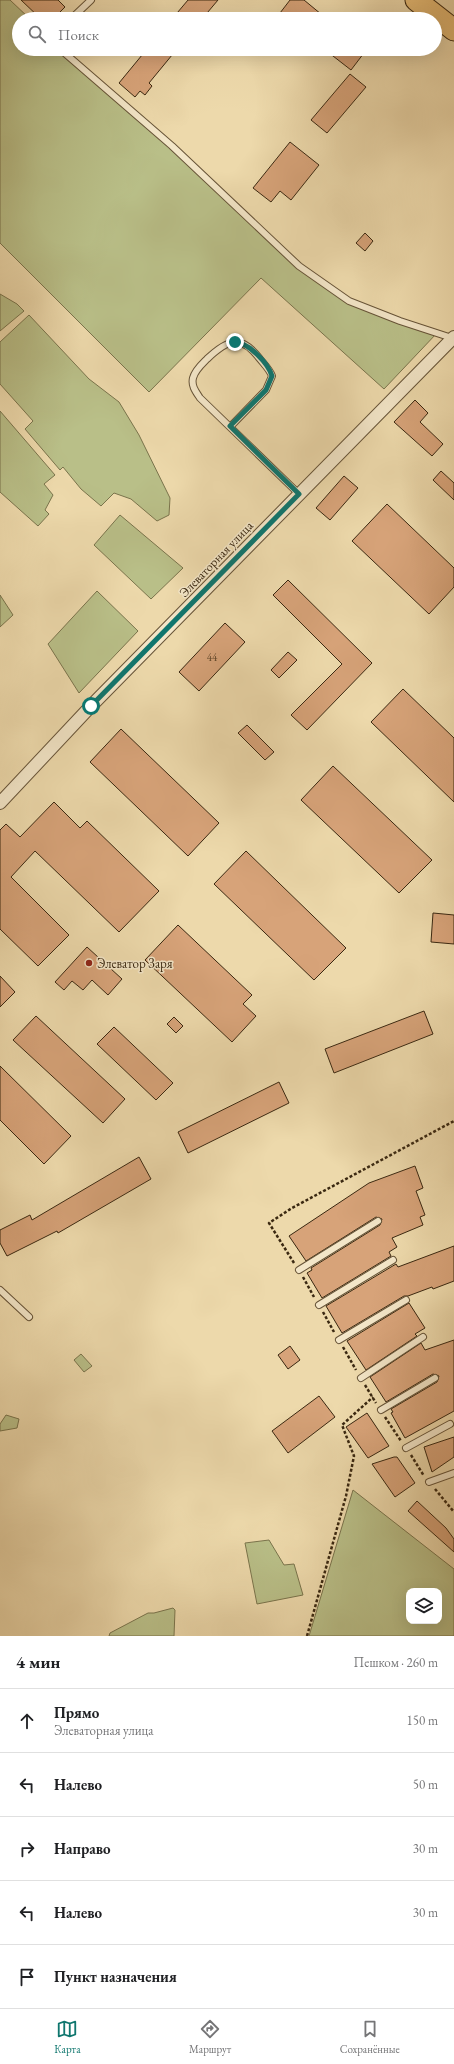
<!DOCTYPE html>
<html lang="ru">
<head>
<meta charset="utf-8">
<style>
  :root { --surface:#fff; --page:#f6f6f6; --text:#202124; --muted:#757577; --line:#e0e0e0; --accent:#0f766e }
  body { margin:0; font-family:"EB Garamond",serif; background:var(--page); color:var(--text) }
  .controls { position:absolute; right:12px; bottom:12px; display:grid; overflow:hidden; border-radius:8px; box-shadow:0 4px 16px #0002 }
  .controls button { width:36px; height:36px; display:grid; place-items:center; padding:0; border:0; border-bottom:1px solid var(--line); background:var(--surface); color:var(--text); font:20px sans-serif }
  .stop { position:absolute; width:12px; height:12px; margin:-9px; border:3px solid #0f766e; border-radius:50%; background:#fff }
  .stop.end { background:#0f766e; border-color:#fff; box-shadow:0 1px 4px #0008 }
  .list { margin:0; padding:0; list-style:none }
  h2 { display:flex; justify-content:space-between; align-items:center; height:52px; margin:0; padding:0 16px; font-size:17px }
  h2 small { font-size:13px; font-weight:400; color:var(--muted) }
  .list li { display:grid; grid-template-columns:26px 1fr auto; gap:12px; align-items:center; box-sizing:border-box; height:64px; padding:0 16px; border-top:1px solid var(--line) }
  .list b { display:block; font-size:15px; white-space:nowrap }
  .list p { margin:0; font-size:13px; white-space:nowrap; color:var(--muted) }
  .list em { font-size:13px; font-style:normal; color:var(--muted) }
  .icon { flex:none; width:22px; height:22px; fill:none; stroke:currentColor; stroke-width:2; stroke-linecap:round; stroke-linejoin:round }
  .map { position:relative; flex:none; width:454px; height:1636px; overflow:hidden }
  .search { position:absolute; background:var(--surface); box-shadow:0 4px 16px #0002; left:12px; right:12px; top:12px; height:44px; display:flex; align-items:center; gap:10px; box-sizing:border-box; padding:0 14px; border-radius:22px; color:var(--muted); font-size:15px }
  .sheet { height:372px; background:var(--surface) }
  nav { display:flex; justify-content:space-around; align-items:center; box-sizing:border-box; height:56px; border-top:1px solid var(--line); background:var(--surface); font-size:11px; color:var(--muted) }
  nav a { display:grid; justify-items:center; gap:2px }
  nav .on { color:var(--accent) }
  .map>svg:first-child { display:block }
</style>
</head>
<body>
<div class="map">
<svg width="454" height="1636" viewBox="0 0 454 1636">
  <rect width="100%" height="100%" fill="#edd9ab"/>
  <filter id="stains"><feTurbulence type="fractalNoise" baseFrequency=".005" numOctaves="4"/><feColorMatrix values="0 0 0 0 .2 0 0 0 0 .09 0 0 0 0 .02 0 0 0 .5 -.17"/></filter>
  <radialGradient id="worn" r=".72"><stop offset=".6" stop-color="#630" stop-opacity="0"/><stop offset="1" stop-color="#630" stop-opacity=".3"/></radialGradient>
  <!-- green -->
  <g fill="#b9bf88" stroke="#7a744c" fill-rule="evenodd">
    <path d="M0 0H10L30 19H19V49H62L310 276 341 296 437 333 384 389 261 278 149 392 0 243Z"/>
    <path d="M0 294 17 304 24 311 0 331Z"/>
    <path d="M29 315 89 379 119 402 139 435 170 498 169 515 157 521 131 499 114 493 101 506 81 489 63 467 60 470 25 429 33 421 0 384V342Z"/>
    <path d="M0 411 55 475 44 484 53 495 45 510 49 514 38 526 0 492Z"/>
    <path d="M120 515 183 568 151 599 94 545Z"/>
    <path d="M97 591 138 631 79 693 48 644Z"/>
    <path d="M0 595 13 615 0 627Z"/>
    <path d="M81 1354 92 1366 84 1372 74 1360Z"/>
    <path d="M6 1415 19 1419 17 1428 0 1431V1424Z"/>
    <path d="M353 1490 454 1569V1636H309ZM409 1591H439V1621H409Z"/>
    <path d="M269 1540 284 1565 294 1564 303 1595 257 1604 245 1543Z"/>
    <path d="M173 1608 175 1610 174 1636H109L110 1633 148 1613H154Z"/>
  </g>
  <!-- building -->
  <g fill="#d7a379" stroke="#3a2811">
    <path d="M21 0H58L65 7 53 19H41Z"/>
    <path d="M188 0H218L202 19H172Z"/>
    <path d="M290 0H304L327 19H287L280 13Z"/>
    <path d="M147 49H177L149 83 152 86 145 95 140 91 135 97 119 83Z"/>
    <path d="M324 49H367L351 70Z"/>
    <path d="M350 74 366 87 327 133 311 120Z"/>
    <path d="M290 142 319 165 291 200 280 191 271 202 253 188Z"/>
    <path d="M365 233 373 241 365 251 356 243Z"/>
    <path d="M415 400 428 413 420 422 443 444 432 456 394 422Z"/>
    <path d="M441 471 454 483V500L433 480Z"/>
    <path d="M344 476 358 488 330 520 316 508Z"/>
    <path d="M387 504 454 568V587L429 614 352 541Z"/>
    <path d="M288 580 372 663 307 730 291 715 342 664 273 595Z"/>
    <path d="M225 623 245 642 199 691 179 672Z"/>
    <path d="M288 652 297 660 279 678 271 670Z"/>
    <path d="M403 689 454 738V802L371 722Z"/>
    <path d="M247 725 274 752 265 760 238 733Z"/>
    <path d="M121 729 219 823 188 856 90 762Z"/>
    <path d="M333 766 432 860 399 893 301 800Z"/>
    <path d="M54 802 80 828 87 821 159 891 119 932 35 851 11 877 69 935 38 966 0 929V830L6 824 20 837Z"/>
    <path d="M246 851 346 948 314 980 214 884Z"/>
    <path d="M433 913 454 915V944L431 942Z"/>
    <path d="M178 925 252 995 243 1004 256 1016 232 1042 145 960Z"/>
    <path d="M87 947 122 979 108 995 92 980 83 990 72 981 64 990 55 982Z"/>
    <path d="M0 976 15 992 0 1007Z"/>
    <path d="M424 1011 433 1034 334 1073 325 1049Z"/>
    <path d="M36 1016 125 1099 103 1123 13 1040Z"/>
    <path d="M174 1017 183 1026 176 1033 167 1024Z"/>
    <path d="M114 1027 173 1083 156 1100 97 1044Z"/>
    <path d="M0 1066 71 1136 44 1164 0 1120Z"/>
    <path d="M279 1082 289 1103 188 1153 178 1132Z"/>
    <path d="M139 1157 151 1179 58 1233 57 1231 7 1256 0 1243V1230L30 1215 32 1220Z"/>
    <path d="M415 1166 423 1188 416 1191 425 1215 420 1217 423 1225 392 1238 397 1247 389 1252 391 1256 322 1298 307 1273 312 1270 311 1268 380 1225 382 1219 376 1217 306 1261 289 1236 369 1183Z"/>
    <path d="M454 1246V1281L433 1289 432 1287 408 1296H404L342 1333 326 1306 396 1264 398 1267Z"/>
    <path d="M409 1303 425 1328 415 1334 417 1336 366 1370 347 1341Z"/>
    <path d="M454 1340V1411L405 1438 391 1413 393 1412 391 1409 437 1382 439 1376 433 1374 386 1402 370 1377 421 1343 425 1350Z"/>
    <path d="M290 1346 300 1360 288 1369 278 1355Z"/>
    <path d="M319 1396 335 1417 288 1453 272 1431Z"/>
    <path d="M367 1413 389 1446 368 1458 346 1427Z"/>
    <path d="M454 1437V1457L432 1472 424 1447Z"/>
    <path d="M394 1457H397L415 1483 395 1497 372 1464Z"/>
    <path d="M417 1501 446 1528 454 1539V1552L408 1511Z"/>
  </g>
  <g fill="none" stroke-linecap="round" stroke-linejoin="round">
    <defs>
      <g id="lane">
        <path d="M71 19 91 0"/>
        <path d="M60 49 172 146 299 266 349 301 400 321 452 338"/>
        <path d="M230 427 266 390 272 376C270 370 264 364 260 359 241 334 228 339 207 359 202 364 195 370 193 378 191 386 196 392 200 398L299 494"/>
        <path d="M299 1270 378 1221"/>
        <path d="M0 1290 29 1317"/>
        <path d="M319 1305 393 1260"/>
        <path d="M339 1340 406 1300"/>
        <path d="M361 1378 423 1337"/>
        <path d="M381 1410 435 1378"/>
        <path d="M406 1448 450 1424"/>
        <path d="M429 1482 454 1473"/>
      </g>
      <path id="street" d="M0 803 91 706 454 337"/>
      <path id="highway" d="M416 0 454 30"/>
    </defs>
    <!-- lane casing -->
    <use href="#lane" stroke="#675438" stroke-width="8"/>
    <!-- street casing -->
    <use href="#street" stroke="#675438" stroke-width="14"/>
    <!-- highway casing -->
    <use href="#highway" stroke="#3a2811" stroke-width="23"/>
    <!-- path -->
    <g stroke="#3a2811" stroke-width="2.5" stroke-dasharray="3 2" stroke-linecap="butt">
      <path d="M294 1263 269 1223 292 1208 454 1121"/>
      <path d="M303 1277 314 1297"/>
      <path d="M323 1312 334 1332"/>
      <path d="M343 1347 356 1370"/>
      <path d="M365 1385 376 1403"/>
      <path d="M385 1417 401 1441"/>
      <path d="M411 1455 424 1476"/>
      <path d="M435 1489 454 1512"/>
      <path d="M307 1636 346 1496 354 1456 342 1425 373 1397"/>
    </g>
    <!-- lane -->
    <use href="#lane" stroke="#f3e6c8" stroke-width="6"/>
    <!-- street -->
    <use href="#street" stroke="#f3e6c8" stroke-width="12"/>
    <!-- highway -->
    <use href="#highway" stroke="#e6bc76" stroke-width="21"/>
  </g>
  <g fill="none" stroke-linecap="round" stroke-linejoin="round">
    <!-- route -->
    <path stroke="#0f766e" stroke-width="5" d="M91 706 299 494 230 426 266 390 272 376C268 363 249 343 235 342"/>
  </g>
  <!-- markers -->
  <circle fill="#8f2418" stroke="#f3e6c8" stroke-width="1.5" cx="89" cy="963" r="4"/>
  <g text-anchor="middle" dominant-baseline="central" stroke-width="3" stroke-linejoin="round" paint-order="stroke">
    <!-- number labels -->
    <g font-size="11" fill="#61472b">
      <text x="212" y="657">44</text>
    </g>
    <!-- street labels -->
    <g font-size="13" fill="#3a2811" stroke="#f3e6c8">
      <text transform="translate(216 559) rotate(-46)">Элеваторная улица</text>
    </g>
    <!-- poi labels -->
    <g font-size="13" fill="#3a2811" stroke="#f3e6c8" text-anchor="start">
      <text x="97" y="963">Элеватор Заря</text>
    </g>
  </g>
  <rect width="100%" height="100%" filter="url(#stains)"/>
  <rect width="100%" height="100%" fill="url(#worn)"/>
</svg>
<div class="controls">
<button><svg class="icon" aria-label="layers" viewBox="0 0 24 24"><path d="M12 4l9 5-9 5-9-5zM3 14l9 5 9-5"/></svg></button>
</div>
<div class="stop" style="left:91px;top:706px"></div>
<div class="stop end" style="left:235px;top:342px"></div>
<div class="search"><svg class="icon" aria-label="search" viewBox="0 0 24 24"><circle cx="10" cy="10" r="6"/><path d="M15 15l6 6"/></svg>Поиск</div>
</div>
<section class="sheet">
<h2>4 мин<small>Пешком · 260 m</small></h2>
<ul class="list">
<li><svg class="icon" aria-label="ahead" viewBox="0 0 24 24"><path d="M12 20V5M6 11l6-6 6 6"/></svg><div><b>Прямо</b><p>Элеваторная улица</p></div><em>150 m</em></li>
<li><svg class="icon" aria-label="left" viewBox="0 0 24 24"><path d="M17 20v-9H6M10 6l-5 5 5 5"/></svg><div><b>Налево</b></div><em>50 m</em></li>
<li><svg class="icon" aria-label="right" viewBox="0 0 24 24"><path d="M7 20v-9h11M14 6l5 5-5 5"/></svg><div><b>Направо</b></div><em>30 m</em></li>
<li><svg class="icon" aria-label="left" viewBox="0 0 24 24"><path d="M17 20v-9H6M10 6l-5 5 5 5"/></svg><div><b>Налево</b></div><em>30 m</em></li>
<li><svg class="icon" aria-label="arrive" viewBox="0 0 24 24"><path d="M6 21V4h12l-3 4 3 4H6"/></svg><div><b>Пункт назначения</b></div></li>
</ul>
</section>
<nav>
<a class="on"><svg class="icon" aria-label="map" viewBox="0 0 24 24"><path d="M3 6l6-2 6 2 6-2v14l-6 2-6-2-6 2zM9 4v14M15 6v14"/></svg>Карта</a>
<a><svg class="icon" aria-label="directions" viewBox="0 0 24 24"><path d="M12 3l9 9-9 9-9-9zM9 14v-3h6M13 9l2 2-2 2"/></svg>Маршрут</a>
<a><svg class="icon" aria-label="saved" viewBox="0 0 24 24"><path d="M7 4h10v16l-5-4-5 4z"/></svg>Сохранённые</a>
</nav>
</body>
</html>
